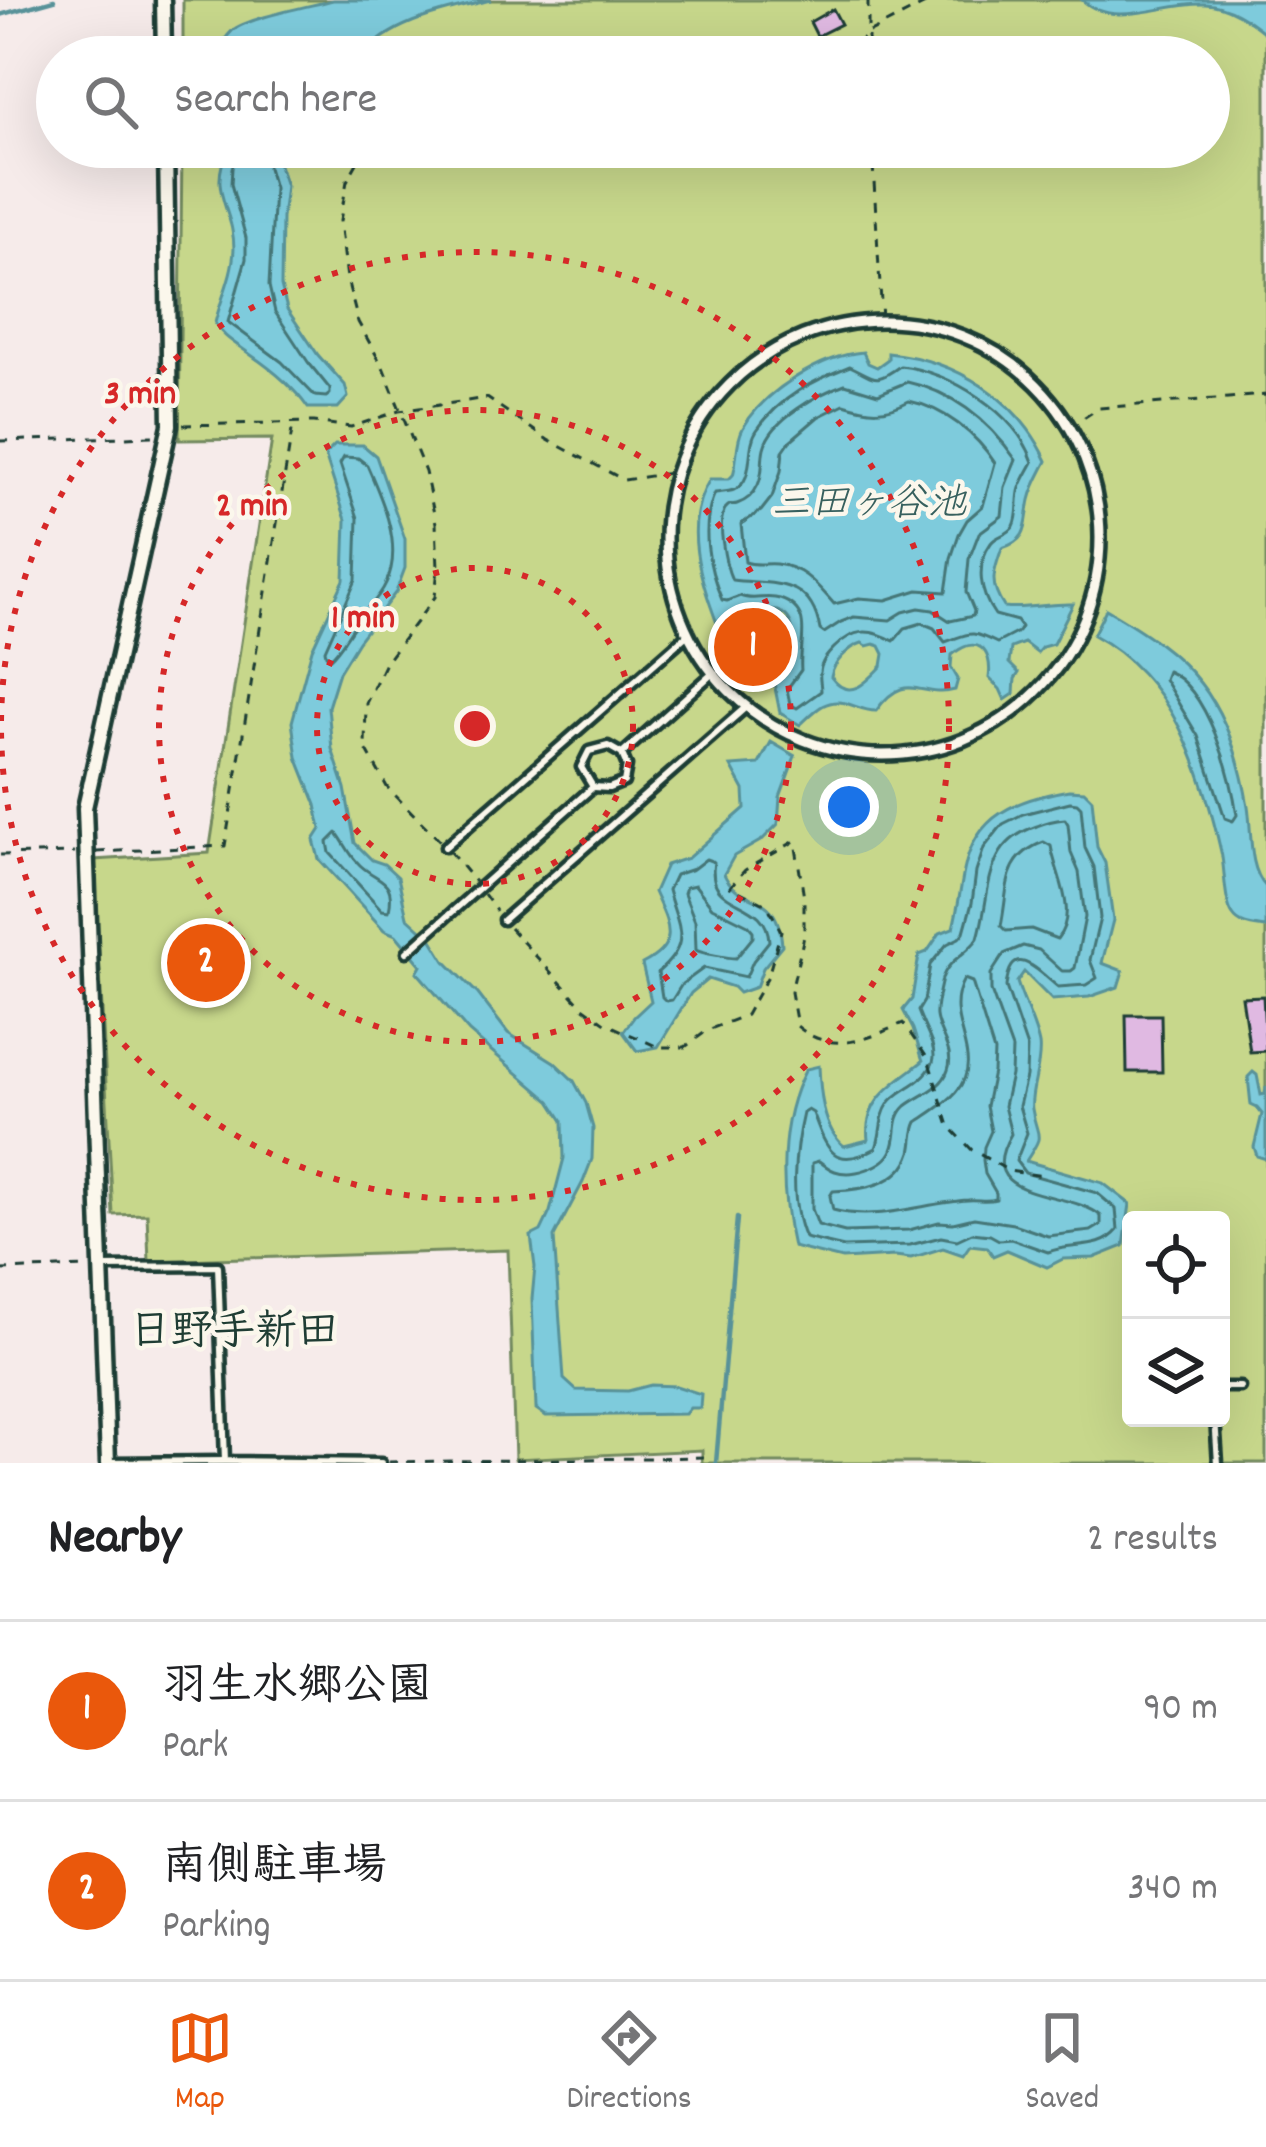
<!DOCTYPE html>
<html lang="en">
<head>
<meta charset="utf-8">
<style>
  :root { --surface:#fff; --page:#f6f6f6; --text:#202124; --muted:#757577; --line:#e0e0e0; --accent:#ea580c }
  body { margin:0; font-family:Dekko,"Klee One",sans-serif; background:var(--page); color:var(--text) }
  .controls { position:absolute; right:36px; bottom:36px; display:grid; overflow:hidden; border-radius:12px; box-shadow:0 12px 48px #0002 }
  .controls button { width:108px; height:108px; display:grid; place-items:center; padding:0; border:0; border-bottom:3px solid var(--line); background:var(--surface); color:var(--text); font:60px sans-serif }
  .you { position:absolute; left:849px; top:807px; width:42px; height:42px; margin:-30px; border:9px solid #fff; border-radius:50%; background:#1a73e8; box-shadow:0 0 0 18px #1a73e833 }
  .badge { display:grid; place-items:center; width:78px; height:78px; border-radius:50%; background:var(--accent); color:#fff; font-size:39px; font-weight:700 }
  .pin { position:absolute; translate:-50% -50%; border:6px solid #fff; box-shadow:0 3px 12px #0006 }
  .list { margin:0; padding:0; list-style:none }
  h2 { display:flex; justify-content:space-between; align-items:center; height:156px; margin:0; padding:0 48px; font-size:51px }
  h2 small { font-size:39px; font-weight:400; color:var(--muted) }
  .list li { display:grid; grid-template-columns:78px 1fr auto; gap:36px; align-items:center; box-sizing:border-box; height:180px; padding:0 48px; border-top:3px solid var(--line) }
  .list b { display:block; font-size:45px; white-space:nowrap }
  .list p { margin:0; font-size:39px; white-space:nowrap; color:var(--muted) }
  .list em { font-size:39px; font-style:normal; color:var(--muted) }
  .icon { flex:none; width:66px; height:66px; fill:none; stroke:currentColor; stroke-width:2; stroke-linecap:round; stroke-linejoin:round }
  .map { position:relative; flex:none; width:1266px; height:1463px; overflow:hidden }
  .search { position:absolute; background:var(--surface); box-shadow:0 12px 48px #0002; left:36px; right:36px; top:36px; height:132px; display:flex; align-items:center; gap:30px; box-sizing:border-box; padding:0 42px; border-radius:66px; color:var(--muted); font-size:45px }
  .sheet { height:516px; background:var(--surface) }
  nav { display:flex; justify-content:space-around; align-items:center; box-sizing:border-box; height:168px; border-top:3px solid var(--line); background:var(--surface); font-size:33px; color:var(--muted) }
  nav a { display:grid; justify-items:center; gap:6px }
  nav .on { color:var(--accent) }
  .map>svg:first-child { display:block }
</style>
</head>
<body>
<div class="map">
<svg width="1266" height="1463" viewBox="0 0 1266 1463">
  <rect width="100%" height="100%" fill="#f6ebea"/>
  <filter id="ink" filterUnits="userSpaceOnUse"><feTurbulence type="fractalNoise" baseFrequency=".00833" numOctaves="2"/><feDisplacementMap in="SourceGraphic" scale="24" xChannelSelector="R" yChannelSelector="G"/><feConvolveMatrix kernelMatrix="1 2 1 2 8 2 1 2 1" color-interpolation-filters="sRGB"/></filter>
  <g filter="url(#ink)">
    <!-- green -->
    <path fill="#c7d78b" stroke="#738a60" stroke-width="3" fill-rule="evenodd" d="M183 0H1266V1463H702V1450L515 1459 508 1250 149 1261 147 1214 113 1215 94 860 209 853 272 439 179 440 182 147H1209V57H183ZM1131 1220H1221V1418H1131Z"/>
    <!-- water -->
    <g fill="#7ecbdc" stroke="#589299" stroke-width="3" fill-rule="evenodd">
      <path d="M333 0H491C450 10 388 21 363 57H220C221 48 224 38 232 31 246 18 311 6 333 0Z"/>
      <path d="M1082 0H1266V34C1249 20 1228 5 1205 4 1165 2 1115 30 1082 0Z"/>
      <path d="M229 147H271L274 150 286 186 282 218 281 286 287 309 318 355 345 385 348 397 338 408H308C293 386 273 370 251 355 237 344 223 338 215 323 221 298 233 275 234 249 234 207 206 192 229 147Z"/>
      <path d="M863 352 868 363 877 367 888 359V353C956 360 1018 398 1047 461 1041 473 1033 486 1030 500 1025 523 1030 540 1002 548 993 573 989 585 1004 607 1027 610 1049 603 1073 604L1053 644 1042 647 1037 653 1024 643 1011 648 1009 663 1019 673 1015 679 1014 694 1005 700 1000 689 989 678C993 649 976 634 952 655L951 667 958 679 955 690C920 700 907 668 876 711 863 711 857 706 845 703 825 698 814 712 800 725L780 713 774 683 790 668 780 656C808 629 783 594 750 619L740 608 718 626C701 580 681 525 710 479H729L733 475C738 460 735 443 743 428 763 392 822 355 863 352ZM862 643 867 646 874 644 880 646 884 654 882 666C866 683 849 702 831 677 833 663 849 647 862 643Z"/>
      <path d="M335 445H363L376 456 405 539V568L396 592 358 641 339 672 328 707 332 749 345 788 355 843 372 860 384 864 398 877 407 917 432 940 445 961 478 994 508 1033 554 1062 574 1081 586 1103 593 1128 592 1159 583 1182 554 1237 564 1379 576 1390 628 1391 651 1385 676 1386 701 1394 700 1408H690L685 1414 546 1416 536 1409 532 1299 535 1267 531 1236 541 1231 550 1212 564 1158 563 1121 550 1101 469 1032 417 972 421 965 396 935 384 930 319 859 314 840 321 829 316 805 297 757 292 722 312 649 344 580 346 520 325 455Z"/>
      <path d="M1106 609C1140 629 1177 652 1201 684 1227 717 1241 765 1248 806 1252 831 1248 868 1266 887V928C1254 926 1240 926 1233 915 1224 903 1225 868 1221 852 1202 768 1173 678 1093 635Z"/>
      <path d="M771 742 795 756 780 797 778 824 762 840 734 856 724 874C740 909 778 886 782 945L763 968 756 987 739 993 733 987 708 979 691 993 658 1047 637 1051 623 1032 634 1017 651 1001 642 964C682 944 668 924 654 892L666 865 688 858 745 808 744 790 731 766 759 764Z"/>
      <path d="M1069 790 1084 791 1092 799 1097 847 1105 863 1113 920 1102 963 1123 971 1118 987 1089 997 1052 1000 1024 972 1017 982C1023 1002 1035 1024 1039 1044 1042 1066 1029 1093 1032 1109 1037 1140 1046 1131 1026 1161L1103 1183 1130 1204 1124 1246 1094 1258 1063 1259 1047 1267 1007 1250 993 1256 987 1247 970 1245 963 1255 943 1248 911 1258 895 1256 842 1259 793 1247C780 1190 778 1122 806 1069L819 1066C820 1092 823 1129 844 1146L868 1140C863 1099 895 1083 923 1061L913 1029 903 1010 912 999 919 955 927 952 940 933 953 928C958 909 960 890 964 871 975 814 1018 799 1069 790Z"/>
      <path d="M1253 1072 1257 1075 1261 1095 1265 1094 1266 1086V1159L1257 1156 1254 1147 1262 1114 1257 1108 1251 1105 1248 1077Z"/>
    </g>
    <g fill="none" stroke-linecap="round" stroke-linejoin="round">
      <!-- shore -->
      <g stroke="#457677" stroke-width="3">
        <path d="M239 147 232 168 231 184 246 238V259L228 322 282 362 315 396 326 397 330 394V389L308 362 275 312 269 286 274 188 262 147"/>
        <path d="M850 366C876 378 874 385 900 366 949 371 1017 413 1033 462 1029 470 1023 479 1020 488 1016 500 1020 515 1014 526 1008 536 998 534 991 543 975 565 980 594 995 615L1017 621 1021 627 1018 632 997 643C969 629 971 633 945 642L934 628 922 623 905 628 894 641C870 628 854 628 834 648 827 655 821 662 820 672 819 679 821 685 821 691L797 708 790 704 787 689 801 670C798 645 816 611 780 599 766 594 754 602 740 596L727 601 722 600C708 567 700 526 715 493 721 492 728 492 734 490 756 480 745 447 757 430 780 397 814 380 850 366Z"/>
        <path d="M907 382C954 392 989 421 1016 460L1005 487 1002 516 979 533 969 559 966 592 974 611 973 616 950 621 933 610 919 608 903 612 890 620 854 617 841 622 824 633 820 630C811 576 771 585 732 580 726 567 714 516 728 506 730 504 734 505 737 504 746 501 754 494 758 485 764 472 761 461 764 448 771 419 820 393 845 384L878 394Z"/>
        <path d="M909 401C944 408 976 434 995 463L983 506 967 520 959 534 951 558 946 592 918 590 886 600 859 598 834 604C817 585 804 567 776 564 764 563 756 566 745 562L741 524 761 511 772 497 781 471 783 451 790 441 818 417 844 404C869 412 885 414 909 401Z"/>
        <path d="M344 457 358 458 367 465C382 499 404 547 386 583 380 597 367 609 358 621 348 633 341 649 330 658L326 655 325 650 356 580 358 518 340 464Z"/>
        <path d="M1167 671C1208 688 1231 774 1237 815L1233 821 1225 818 1198 736 1164 679Z"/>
        <path d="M1070 802 1077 803 1081 807 1085 848 1094 867 1100 918 1090 960 1097 978 1086 985 1058 987C1039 972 1011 938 1006 987L1027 1048 1026 1077 1019 1106 1027 1133 1016 1161 1025 1173 1097 1193 1116 1209 1118 1230C1100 1252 1072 1242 1048 1252L1011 1239 999 1240 990 1235 972 1233 957 1240 941 1237 910 1245 844 1247 805 1238C789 1202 794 1151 803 1113L808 1110 813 1113C826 1148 833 1172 876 1148 882 1133 879 1117 889 1103 896 1094 903 1091 912 1085 949 1060 931 1046 918 1011L924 1001 930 965 947 944 959 938 964 932 972 903 976 872 984 848 1003 824 1023 814Z"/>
        <path d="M1065 819 1068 824 1071 853 1079 872 1085 917 1075 968 1071 971H1062L1039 950 1023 946 1004 954 991 974V991L1012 1049 1011 1075 1004 1106 1011 1134C970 1203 1069 1188 1101 1216V1225L1091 1231 1048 1236 1013 1224 974 1218 953 1223 939 1222 909 1230 845 1232 818 1225 812 1209V1163L819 1161C824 1165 829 1169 835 1171 852 1177 885 1167 892 1150 899 1134 892 1119 906 1106 920 1095 942 1089 948 1070 955 1050 938 1034 936 1016 935 1007 940 988 942 979 948 959 968 954 978 938 992 891 982 844 1037 826 1046 822 1055 820 1065 819Z"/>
        <path d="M337 833C345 843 349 855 360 865 378 882 396 878 389 911L382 910 330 853 328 842Z"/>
        <path d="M1044 842 1051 846C1056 876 1079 912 1057 939L1031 929 1006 931 1001 926C1009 889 1002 857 1044 842Z"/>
        <path d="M706 859 714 862C705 913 767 894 769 941L753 961 746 977 704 968 682 984 672 1000 666 1001 662 997 658 972C693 942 678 928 668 890L675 875 693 869Z"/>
        <path d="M695 885 712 907 748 925 753 931V937L736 958C730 958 700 953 696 950L695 921 684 893 686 887Z"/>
        <path d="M964 979 972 982 994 1052 993 1072 986 1106 991 1131 984 1147 983 1160 985 1174 996 1193V1199C986 1202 978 1199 968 1200 924 1203 877 1222 833 1210L830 1196 833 1191C862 1190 901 1185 911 1152 914 1141 912 1132 917 1122 930 1113 946 1104 956 1092 988 1055 940 1022 964 979Z"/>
      </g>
      <!-- stream -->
      <g stroke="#589299" stroke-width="4.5">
        <path d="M0 15 54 0"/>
        <path d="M716 1463 737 1218"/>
      </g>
    </g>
    <!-- building -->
    <g fill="#e0b9e2" stroke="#1f3d34" stroke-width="3">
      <path d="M833 9 841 24 817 36 810 22Z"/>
      <path d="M1263 996 1266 1051 1250 1052 1242 997Z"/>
      <path d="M1126 1015H1161L1162 1072H1127Z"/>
    </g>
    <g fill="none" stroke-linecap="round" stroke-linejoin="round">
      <defs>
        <g id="service">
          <path d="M622 754 627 766 624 782 609 788 593 787 581 767 589 751 608 746 622 754 713 673"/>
          <path d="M445 847 688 634"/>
          <path d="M503 920 746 707"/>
          <path d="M407 952 593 787"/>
          <path d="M101 1267 218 1266 225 1461 381 1463"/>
          <path d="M1221 1387H1240"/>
          <path d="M1215 1418 1218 1463"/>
          <path d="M109 1462 225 1461"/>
        </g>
        <circle id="pedestrian" cx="883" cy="538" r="217"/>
        <g id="minor">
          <path d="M163 0 164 57"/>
          <path d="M108 1463 85 808 170 425 166 147"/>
        </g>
      </defs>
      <!-- service casing -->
      <use href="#service" stroke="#1f3d34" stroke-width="15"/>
      <!-- pedestrian casing -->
      <use href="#pedestrian" stroke="#1f3d34" stroke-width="18"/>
      <!-- minor casing -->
      <use href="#minor" stroke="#1f3d34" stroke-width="21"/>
      <!-- path -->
      <g stroke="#1f3d34" stroke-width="3" stroke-dasharray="9 9" stroke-linecap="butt">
        <path d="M868 0V57"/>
        <path d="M843 57 868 33 933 0"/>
        <path d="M366 147 347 181 340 221 347 279 358 322 383 367 425 472 436 523 438 568 435 597 385 663 366 703 365 747 387 787 440 841"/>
        <path d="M872 147 882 320"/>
        <path d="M183 425 314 422 351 427 399 411 487 398 548 440 624 480 676 472"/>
        <path d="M1069 427 1099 408 1266 395"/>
        <path d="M0 441 154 436"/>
        <path d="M97 852 225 846 293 424"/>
        <path d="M450 852 475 882"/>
        <path d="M0 855 75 853"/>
        <path d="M484 894 496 911"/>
        <path d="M510 928 583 1007 607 1024 658 1047H685L708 1030 746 1015 768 976 781 931 767 905 730 887 745 870 795 841 804 898V936L791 992 797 1026C831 1055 867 1040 903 1023L928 1059 949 1126 972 1150 1009 1171 1044 1176"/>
        <path d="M0 1270 88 1267"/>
        <path d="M389 1462 706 1457V1463"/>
      </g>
      <!-- service -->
      <use href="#service" stroke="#fbf7ec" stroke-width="6"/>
      <!-- pedestrian -->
      <use href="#pedestrian" stroke="#fbf7ec" stroke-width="9"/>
      <!-- minor -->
      <use href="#minor" stroke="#fbf7ec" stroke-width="12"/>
    </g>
  </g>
  <!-- distance rings -->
  <g fill="none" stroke="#d62828" stroke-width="6" stroke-dasharray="6 12">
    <circle cx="475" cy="726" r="158"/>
    <circle cx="475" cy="726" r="316"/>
    <circle cx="475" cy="726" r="474"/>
  </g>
  <g text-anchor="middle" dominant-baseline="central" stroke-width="9" stroke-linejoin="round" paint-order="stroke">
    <!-- water labels -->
    <g font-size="39" font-style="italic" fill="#37605e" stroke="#fbf7ec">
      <text x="869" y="506">三田ヶ谷池</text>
    </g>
    <!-- quarter labels -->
    <g font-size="42" font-weight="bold" fill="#1f3d34" stroke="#fbf7ec">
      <text x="234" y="1335">日野手新田</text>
    </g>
  </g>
  <circle cx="475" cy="726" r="18" fill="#d62828" stroke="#fbf7ec" stroke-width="6"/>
  <g font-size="36" text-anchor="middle" font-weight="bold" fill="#d62828" stroke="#fbf7ec" stroke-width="9" stroke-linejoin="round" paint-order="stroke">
    <text x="140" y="403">3 min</text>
    <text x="252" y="515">2 min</text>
    <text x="363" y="627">1 min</text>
  </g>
</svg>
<div class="controls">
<button><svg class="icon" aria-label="locate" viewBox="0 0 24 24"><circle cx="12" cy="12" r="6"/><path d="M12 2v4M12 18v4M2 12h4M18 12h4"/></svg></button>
<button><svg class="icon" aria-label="layers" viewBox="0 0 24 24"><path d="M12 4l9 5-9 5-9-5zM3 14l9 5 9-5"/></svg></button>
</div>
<div class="you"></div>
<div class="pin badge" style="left:753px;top:647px">1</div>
<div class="pin badge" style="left:206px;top:963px">2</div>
<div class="search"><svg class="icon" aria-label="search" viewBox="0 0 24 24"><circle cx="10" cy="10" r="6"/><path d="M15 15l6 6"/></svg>Search here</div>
</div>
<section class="sheet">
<h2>Nearby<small>2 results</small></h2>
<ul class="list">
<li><span class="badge">1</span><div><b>羽生水郷公園</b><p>Park</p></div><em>90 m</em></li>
<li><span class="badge">2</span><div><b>南側駐車場</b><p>Parking</p></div><em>340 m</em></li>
</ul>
</section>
<nav>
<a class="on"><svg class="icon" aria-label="map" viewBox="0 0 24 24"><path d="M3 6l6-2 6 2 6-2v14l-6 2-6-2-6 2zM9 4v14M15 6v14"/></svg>Map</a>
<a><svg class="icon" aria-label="directions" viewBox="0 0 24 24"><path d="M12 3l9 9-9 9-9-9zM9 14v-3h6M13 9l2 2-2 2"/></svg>Directions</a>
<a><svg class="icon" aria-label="saved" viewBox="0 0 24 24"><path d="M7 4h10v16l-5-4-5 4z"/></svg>Saved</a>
</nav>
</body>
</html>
